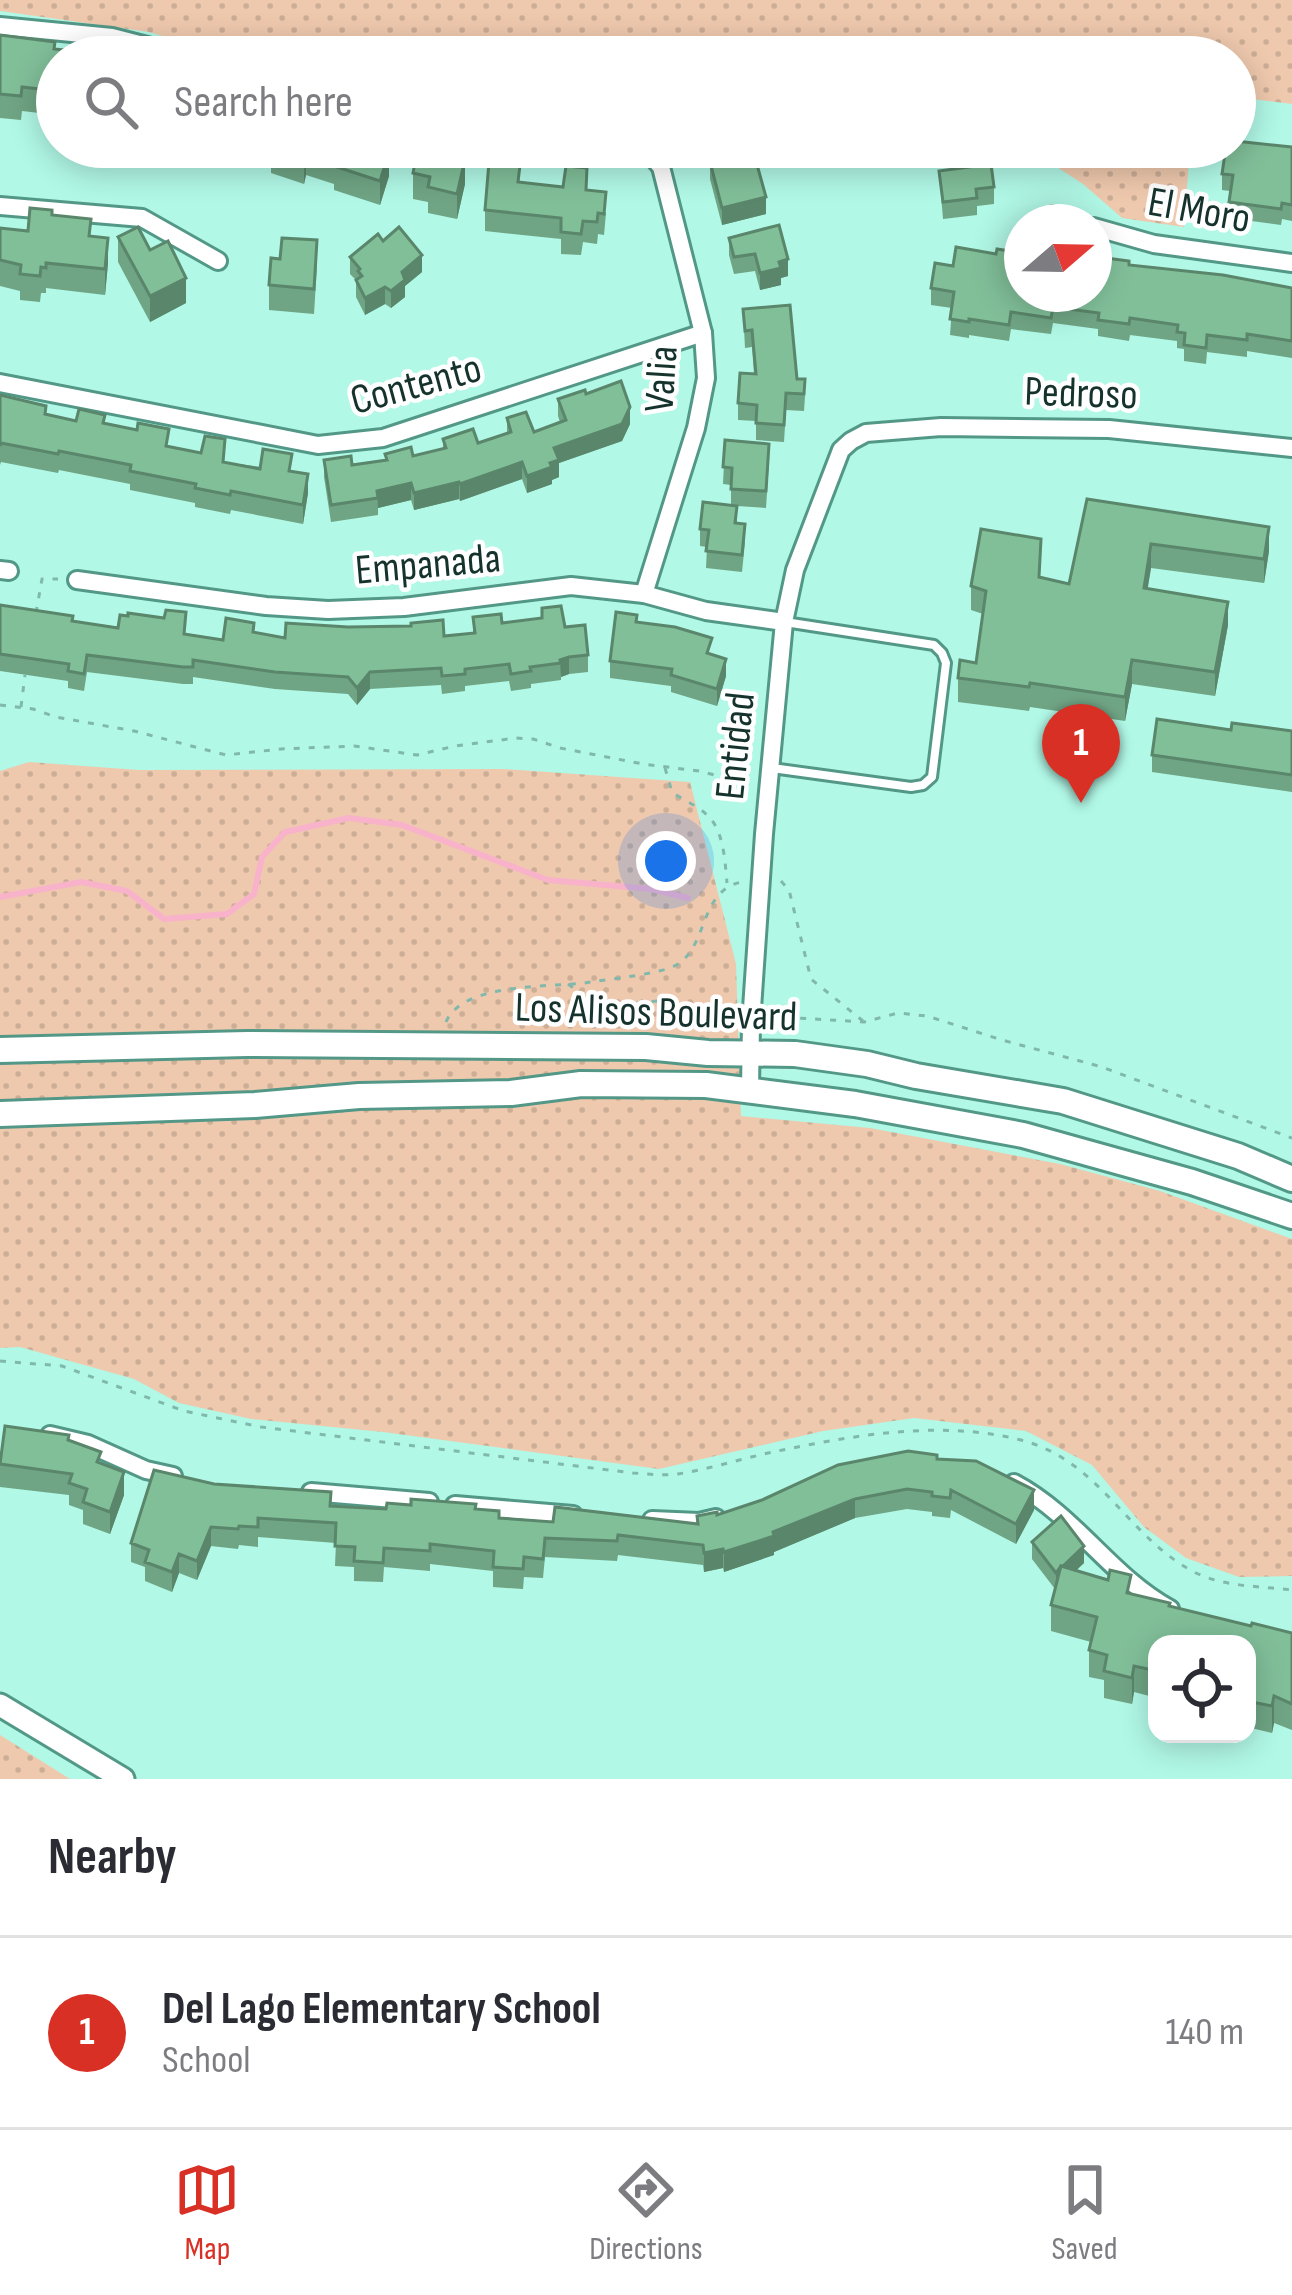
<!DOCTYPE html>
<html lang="en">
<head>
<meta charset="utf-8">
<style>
  :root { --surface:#fff; --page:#f7f7f7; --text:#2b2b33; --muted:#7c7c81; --line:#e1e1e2; --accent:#d93025 }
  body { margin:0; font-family:"Sofia Sans Condensed",sans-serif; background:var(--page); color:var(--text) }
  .controls { position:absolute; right:36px; bottom:36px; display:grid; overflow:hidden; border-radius:24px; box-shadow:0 6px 30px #0003 }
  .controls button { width:108px; height:108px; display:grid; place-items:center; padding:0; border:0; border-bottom:3px solid var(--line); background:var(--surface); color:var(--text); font:60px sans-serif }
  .compass { position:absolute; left:1004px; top:204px; width:108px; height:108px; border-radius:50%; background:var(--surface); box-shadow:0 6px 30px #0003; rotate:70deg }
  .you { position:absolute; left:666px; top:861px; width:42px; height:42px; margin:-30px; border:9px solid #fff; border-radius:50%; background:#1a73e8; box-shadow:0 0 0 18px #1a73e833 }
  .badge { display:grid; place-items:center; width:78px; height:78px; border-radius:50%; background:var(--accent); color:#fff; font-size:39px; font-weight:700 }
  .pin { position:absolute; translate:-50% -99px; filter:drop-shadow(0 3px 6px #0008) }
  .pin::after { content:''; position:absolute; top:63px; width:42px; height:36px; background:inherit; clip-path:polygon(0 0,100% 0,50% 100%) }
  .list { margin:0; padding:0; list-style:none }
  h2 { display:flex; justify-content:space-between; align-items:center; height:156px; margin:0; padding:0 48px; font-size:51px }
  h2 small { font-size:39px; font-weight:400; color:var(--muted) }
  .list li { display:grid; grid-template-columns:78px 1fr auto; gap:36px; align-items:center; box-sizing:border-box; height:192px; padding:0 48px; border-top:3px solid var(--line) }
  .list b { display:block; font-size:45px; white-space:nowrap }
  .list p { margin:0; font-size:39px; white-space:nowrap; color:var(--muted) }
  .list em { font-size:39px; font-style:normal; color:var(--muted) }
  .icon { flex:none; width:66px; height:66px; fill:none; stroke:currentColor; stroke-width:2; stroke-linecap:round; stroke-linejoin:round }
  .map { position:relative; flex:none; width:1292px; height:1779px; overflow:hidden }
  .search { position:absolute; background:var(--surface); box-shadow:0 6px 30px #0003; left:36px; right:36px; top:36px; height:132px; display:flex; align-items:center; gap:30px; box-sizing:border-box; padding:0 42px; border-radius:66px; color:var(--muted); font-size:45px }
  .sheet { height:348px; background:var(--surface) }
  nav { display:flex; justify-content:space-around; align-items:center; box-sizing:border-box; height:168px; border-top:3px solid var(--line); background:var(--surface); font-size:33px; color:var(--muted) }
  nav a { display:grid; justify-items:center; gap:6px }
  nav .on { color:var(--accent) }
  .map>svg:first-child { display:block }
</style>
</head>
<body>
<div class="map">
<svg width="1292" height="1779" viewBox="0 0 1292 1779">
  <defs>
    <pattern id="grass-dots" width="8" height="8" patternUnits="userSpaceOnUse" patternTransform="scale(3)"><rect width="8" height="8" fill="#efc9ae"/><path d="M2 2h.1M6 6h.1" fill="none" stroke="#ccad96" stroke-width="1.8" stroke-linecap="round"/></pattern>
  </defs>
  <rect width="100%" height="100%" fill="#b1f8e6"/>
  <!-- grass -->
  <g fill="url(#grass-dots)">
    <path d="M0 0H1292V104L1235 97V57H907L906 48 844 57H231L149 32 0 11Z"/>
    <path d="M906 147H1190L1184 227 1122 218 1083 184 1029 149 906 150Z"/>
    <path d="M29 762 139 770 503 769 690 782 736 964 741 1116 870 1128 1060 1164 1160 1191 1292 1239V1576L1239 1577 1186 1558 1144 1527 1092 1465 1026 1431 914 1418 823 1431 659 1469 383 1432 251 1419 179 1403 134 1379 20 1347 0 1348V771Z"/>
    <path d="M0 1735 70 1779H0Z"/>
  </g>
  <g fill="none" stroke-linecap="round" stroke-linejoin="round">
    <!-- stream -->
    <path stroke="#f8b3cb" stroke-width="6" d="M0 897 81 882 127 891 164 919 227 914 254 894 262 857 285 832 349 818 402 825 548 880 651 889 688 898"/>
    <defs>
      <path id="service" d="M772 768 911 787 923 785 932 777 946 663 942 653 934 645 785 622"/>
      <g id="minor">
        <path d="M0 26 112 37 190 57"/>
        <path d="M574 147 650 154 661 167 703 333 706 378 696 428 644 594"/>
        <path d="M0 206 142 218 218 261"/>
        <path d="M1053 215 1077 222"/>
        <path d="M1094 227 1154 244 1292 263"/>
        <path d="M0 383 318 445 383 438 703 333"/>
        <path d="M0 570 9 571"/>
        <path d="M77 580 266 606 328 610 404 607 571 586 644 594 706 611 784 622"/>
        <path d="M750 1089 751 1023 764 834 784 622 795 570 841 450 851 441 866 433 941 427 1109 429 1292 448"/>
        <path d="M50 1435 88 1444 146 1470 173 1476"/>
        <path d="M1014 1483C1076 1516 1110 1576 1170 1609"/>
        <path d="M311 1492 429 1502"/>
        <path d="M455 1505 573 1515"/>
        <path d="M652 1520 699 1522 716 1518"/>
      </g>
      <path id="tertiary" d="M0 1705 123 1779"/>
      <g id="secondary">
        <path d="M0 1050 247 1044 646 1047 708 1053 795 1054 867 1064 916 1076 1063 1101 1238 1156 1292 1179"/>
        <path d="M0 1114 255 1105 359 1096 511 1093 581 1084 706 1085 855 1104 1023 1135 1192 1182 1292 1216"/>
      </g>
    </defs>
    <!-- service casing -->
    <use href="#service" stroke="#539887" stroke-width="14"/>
    <!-- minor casing -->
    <use href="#minor" stroke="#539887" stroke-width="22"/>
    <!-- tertiary casing -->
    <use href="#tertiary" stroke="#539887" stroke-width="27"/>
    <!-- secondary casing -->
    <use href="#secondary" stroke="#539887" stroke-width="30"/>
    <!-- path -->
    <g stroke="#80b9ab" stroke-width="3" stroke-dasharray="6 9" stroke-linecap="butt">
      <path d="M36 613 42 579H58"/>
      <path d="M0 705 33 709 56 717 134 731 226 755 281 749 354 746 417 755 455 746 516 738 533 739 560 748 643 764 699 771 749 784"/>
      <path d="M21 707 25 675"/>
      <path d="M665 768 672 792C683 800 698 806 707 815 724 830 725 862 727 883"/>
      <path d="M781 881 789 890 811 979 863 1021"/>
      <path d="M568 984 592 1002 606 1005 659 1001 674 1002 718 1019"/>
      <path d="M446 1022C462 983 549 987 584 983 611 979 641 976 667 969 711 956 695 891 742 882"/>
      <path d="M772 1023 781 1017 864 1022 898 1013 927 1016 1002 1040 1102 1067 1292 1138"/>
      <path d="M0 1361 62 1366 184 1411 261 1427 633 1473C648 1474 664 1476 678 1474 708 1469 738 1460 768 1453 850 1436 938 1419 1021 1440 1101 1461 1126 1536 1194 1572 1223 1587 1260 1586 1292 1590"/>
    </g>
    <!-- service -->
    <use href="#service" stroke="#fff" stroke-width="8"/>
    <!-- minor -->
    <use href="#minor" stroke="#fff" stroke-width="16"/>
    <!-- tertiary -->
    <use href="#tertiary" stroke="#fff" stroke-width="21"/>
    <!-- secondary -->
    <use href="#secondary" stroke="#fff" stroke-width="24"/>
  </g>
  <!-- wall -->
  <g fill="#6fa484">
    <path d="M0 35 55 49 118 57H57V115L22 111 21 120 0 118Z"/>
    <path d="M209 147H376L389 176 380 205 334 190V184L306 175 304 184 271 173V164Z"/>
    <path d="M1292 147V221L1282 219 1281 225 1229 218 1230 191 1222 190V174Z"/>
    <path d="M446 155 465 184 457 219 428 213V202L413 199V173Z"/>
    <path d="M710 162 766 214 722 225 710 179Z"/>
    <path d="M939 171 994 187V204L977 206V215L943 219Z"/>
    <path d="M520 182 587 190 606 213 604 235 598 234 597 244 583 242 581 255 561 254V239L485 231V210Z"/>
    <path d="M52 215 91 236 108 263 105 295 46 288V293H41L40 302 20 300V291L0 286V228L28 231Z"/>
    <path d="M779 225 788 276 781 278V285L760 290 755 271 734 274 729 255V238Z"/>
    <path d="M118 237 150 250 186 303 150 322 118 262Z"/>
    <path d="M383 241 422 272 405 286V297L391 308 385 304 365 315 356 297V280L350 274V257Z"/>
    <path d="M1022 253 1129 265 1292 288V358L1247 351V357L1207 352 1206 364 1184 361V349L1177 348V341L1130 335 1129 341 1098 336V329L1053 323 1051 334 1011 329 1009 341 969 335V338L950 335 952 308 931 305V288L953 266 996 254Z"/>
    <path d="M317 266 314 314 269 310V285Z"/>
    <path d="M743 309 797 379 805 396 804 411 786 410 784 442 756 440V421L738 420V403L754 374 752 347 745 348Z"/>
    <path d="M586 394 630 424 622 441 559 463V477L552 480V484L527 493 522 479 460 501 459 499 414 510 411 500 378 508V515L331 522 324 477V460L352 465 385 460V454L413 456 443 449V439L478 443 507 433V418L534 432 560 422 558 416V399Z"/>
    <path d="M0 395 46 415 105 424 169 446 224 462 292 471 308 493 303 524 231 510 230 514 195 507V503L130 490V484L59 470 58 473 1 462 0 465Z"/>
    <path d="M725 440 769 461 766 508 737 506V524L745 542 742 572 706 568 707 547 700 546V529L731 505V485L723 484Z"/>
    <path d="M1087 499 1269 551 1264 583 1151 568 1147 589 1228 625 1215 696 1132 684 1125 721 1030 707 1029 711 958 702V678L976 663 983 614 971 610V586L1040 577 1069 584Z"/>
    <path d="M0 605 73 621 223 640 254 632 285 638 444 636 473 633V617L502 623 565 627 588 655V672L569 674 561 677V680L531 684V688L511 691 509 681 465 686V691L442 694 441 685 370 689 357 705 348 694 275 689 193 677V684H183L87 672 84 691 68 688V681L0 671Z"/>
    <path d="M637 622 712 655 726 676 717 706 671 692V686L610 678V661Z"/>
    <path d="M1231 730 1292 731V792L1152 772V755Z"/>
    <path d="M69 1440 101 1464 124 1495 110 1534 83 1524V1510L69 1505V1495L0 1487V1462Z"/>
    <path d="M937 1459 1034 1510 1016 1544 951 1510 950 1518 932 1516V1512L907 1509 855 1518 774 1552V1555L724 1572 723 1568 704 1572 703 1565 618 1555 617 1561 545 1557 543 1578 524 1577 523 1589 493 1587V1571L430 1564V1571L384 1567 383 1582 354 1581V1567L335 1566 336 1543 258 1537V1547L239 1545 238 1549 211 1546 197 1580 179 1573 172 1592 145 1581V1567L131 1562V1543L214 1484 331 1506 476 1509 499 1518 553 1522 697 1523V1516L717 1515Z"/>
    <path d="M1032 1542 1084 1563 1076 1570 1131 1594 1170 1606 1251 1626 1292 1633V1730L1274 1723 1272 1733 1247 1727V1644H1157V1698L1134 1692 1132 1704 1104 1698V1680L1089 1677V1650L1091 1642 1051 1631V1605L1055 1589 1032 1559Z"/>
  </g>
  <!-- shaded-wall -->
  <g fill="#5a866b">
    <path d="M306 151V175L304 184V160Z"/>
    <path d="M389 152V176L380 205V181Z"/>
    <path d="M465 159V184L457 219V194Z"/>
    <path d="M766 197V214L722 225V208Z"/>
    <path d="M108 238V263L105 295V269Z"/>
    <path d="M422 255V272L405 286V297L391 308V291L402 272Z"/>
    <path d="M788 259V276L781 278V285L760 290V273L779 262Z"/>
    <path d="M186 278V303L150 322V296Z"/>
    <path d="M385 287V304L365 315V298Z"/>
    <path d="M630 407V424L622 441 559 463V477L552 480V484L527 493V476L554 448Z"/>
    <path d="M522 462V479L460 501V484Z"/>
    <path d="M308 474V493L303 524V505Z"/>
    <path d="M459 482V499L414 510V493Z"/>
    <path d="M411 483V500L378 508 377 491Z"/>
    <path d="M1269 527V551L1264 583V559Z"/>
    <path d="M1151 544V568L1144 612V588Z"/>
    <path d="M1228 602V625L1215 696V672Z"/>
    <path d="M569 657V674L561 677 560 660Z"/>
    <path d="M726 659V676L717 706V689Z"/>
    <path d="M1132 660V684L1125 721V697Z"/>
    <path d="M370 672V689L357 705V688Z"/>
    <path d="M124 1472V1495L110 1534V1512Z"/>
    <path d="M1034 1490V1510L1016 1544V1524Z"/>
    <path d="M855 1499V1518L774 1552V1555L724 1572V1552Z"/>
    <path d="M211 1527V1546L197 1580V1561Z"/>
    <path d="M1084 1546V1563L1056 1590V1573Z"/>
    <path d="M723 1549V1568L704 1572V1553Z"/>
    <path d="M179 1554V1573L172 1592V1572Z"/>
    <path d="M1134 1666V1692L1132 1704V1678Z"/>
    <path d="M1274 1696V1723L1272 1733V1706Z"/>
  </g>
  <!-- building -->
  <g fill="#81bf99" stroke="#5a866b" stroke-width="3">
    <path d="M0 35 55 42 54 49 97 53 98 46 118 49 117 57H57V91L22 87 21 96 0 94Z"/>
    <path d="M1235 141 1292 147V205L1282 203 1281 209 1229 202 1233 175 1222 174 1226 147H1235Z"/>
    <path d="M271 147H375L389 152 380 181 334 166 336 161 306 151 304 160 271 149Z"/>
    <path d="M418 147H446L444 155 465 159 457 194 428 187 430 177 413 173Z"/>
    <path d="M753 150 766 197 722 208 710 162Z"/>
    <path d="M489 162 520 165 518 182 563 187 566 166 587 168 586 190 606 192 604 214 598 213 597 222 583 221 581 234 561 232V218L485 210Z"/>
    <path d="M991 164 994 187 976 189 977 198 943 202 939 171Z"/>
    <path d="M30 208 52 210V215L91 219 89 236 108 238 105 269 46 263V268L41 267 40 276 20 274 21 265 0 260V228L28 231Z"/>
    <path d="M779 225 788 259 779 262 781 268 760 273 755 254 734 257 729 238Z"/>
    <path d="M138 227 150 250 168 241 186 278 150 296 118 237Z"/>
    <path d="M399 227 422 255 402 272 405 280 391 291 385 287 365 298 356 280 362 276 358 271 360 269 350 257 378 234 383 241Z"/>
    <path d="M282 238 317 240 314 289 269 285 271 258 280 259Z"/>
    <path d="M956 247 996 254 997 249 1022 253V294H1094V259L1106 260V258L1129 261V265L1223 275 1292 288V341L1247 334V340L1207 335 1206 348 1184 345 1185 333 1177 332 1178 325 1130 318 1129 324 1098 320 1099 313 1053 307 1051 318 1011 312 1009 325 969 319V322L950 319 954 292 931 288 935 263 953 266Z"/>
    <path d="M790 305 797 379H805L804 394 786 393 784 425 756 423 757 405 738 403 740 373 756 374 752 330 745 331 743 309Z"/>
    <path d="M621 381 630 407 622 424 554 448 559 460 550 463 552 467 527 476 522 462 460 484 459 482 414 493 411 483 377 491 378 498 331 505 324 460 351 456 352 465 387 460 385 454 411 447 413 456 446 448 443 439 473 429 478 443 511 432 507 418 526 412 534 432 566 420 558 399 585 390 586 394Z"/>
    <path d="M0 395 46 406 45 414 76 421 79 409 105 415 103 423 137 430 138 423 169 429 166 446 201 453 205 436 225 439 223 462 260 469 263 449 292 454 289 471 308 474 303 505 231 491 230 495 195 488 196 484 130 471 131 465 59 451 58 454 1 443 0 446Z"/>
    <path d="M725 440 769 444 766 491 731 489 732 468 723 467Z"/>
    <path d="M1087 499 1269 527 1264 559 1151 544 1144 588 1228 602 1215 672 1132 660 1125 697 1030 683 1029 687 958 678 960 660 976 663 986 591 971 586 981 529 1041 539 1039 577 1069 584Z"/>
    <path d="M703 502 737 506 735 523 745 524 742 555 706 551 709 530 700 529Z"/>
    <path d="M0 605 73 616 72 621 118 628 120 615 128 616V613L164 618 166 610 186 612 184 634 223 640 226 618 254 623 253 632 285 638 286 623 348 627 411 626V623L443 620 444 636 475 633 473 617 501 614 502 623 542 618V608L561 606 565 627 585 625 588 655 569 657 560 660 561 663 530 667 531 671 511 674 509 664 465 669V674L442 676 441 668 370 672 357 688 348 677 275 672 193 660V667H183L87 655 84 674 68 671 69 664 0 654Z"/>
    <path d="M616 612 637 615 636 622 675 627 712 638 707 653 726 659 717 689 671 675 672 669 610 661Z"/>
    <path d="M1157 719 1231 730 1232 723 1292 731V775L1152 755Z"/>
    <path d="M5 1426 69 1435 68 1440 101 1452 97 1462 124 1472 110 1512 83 1502 87 1489 69 1483 72 1474 0 1464Z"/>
    <path d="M908 1451 937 1455V1459L976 1461 1034 1490 1016 1524 951 1490 950 1498 932 1496V1492L907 1489 855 1499 773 1532 774 1536 724 1552 723 1549 704 1553 703 1545 618 1535 617 1541 545 1538 543 1559 524 1557 523 1569 493 1567 494 1551 430 1544V1551L384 1548 383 1563 354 1561 355 1547 335 1546 336 1523 258 1518V1527L239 1526 238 1529 211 1527 197 1561 179 1554 172 1572 145 1562 149 1550 131 1543 154 1470 214 1484 331 1492 330 1506 386 1509 387 1503 411 1505V1499L476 1504 475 1509 499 1511V1518L553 1522 555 1507 698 1524 697 1516 717 1512V1515L762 1500 838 1465Z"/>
    <path d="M1061 1516 1084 1546 1063 1566H1061L1056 1573 1032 1542Z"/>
    <path d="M1061 1566 1108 1580 1110 1570 1131 1575 1127 1593 1170 1603 1169 1606 1251 1626 1252 1623 1292 1633V1704L1274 1696 1272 1706 1247 1701V1644H1157V1671L1134 1666 1132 1678 1104 1671 1107 1655 1089 1650 1097 1617 1051 1605Z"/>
  </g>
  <g text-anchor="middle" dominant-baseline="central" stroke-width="9" stroke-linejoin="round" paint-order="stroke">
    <!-- street labels -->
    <g font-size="42" fill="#15322c" stroke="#fff">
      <text transform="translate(1199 211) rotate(10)">El Moro</text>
      <text transform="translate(662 379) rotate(-86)">Valia</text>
      <text transform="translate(416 385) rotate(-15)">Contento</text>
      <text transform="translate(1081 394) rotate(2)">Pedroso</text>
      <text transform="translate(428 565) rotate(-5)">Empanada</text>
      <text transform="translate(736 746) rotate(-84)">Entidad</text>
      <text transform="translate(656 1013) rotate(2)">Los Alisos Boulevard</text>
    </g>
  </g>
</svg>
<div class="controls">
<button><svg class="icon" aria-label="locate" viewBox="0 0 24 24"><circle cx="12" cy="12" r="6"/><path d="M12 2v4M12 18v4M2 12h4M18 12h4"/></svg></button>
</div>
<svg class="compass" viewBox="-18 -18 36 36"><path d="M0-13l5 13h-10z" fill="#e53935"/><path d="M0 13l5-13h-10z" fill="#7c7c81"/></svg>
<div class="you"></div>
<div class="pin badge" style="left:1081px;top:803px">1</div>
<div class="search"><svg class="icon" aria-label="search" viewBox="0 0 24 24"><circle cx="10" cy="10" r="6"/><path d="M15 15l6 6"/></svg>Search here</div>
</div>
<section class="sheet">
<h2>Nearby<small></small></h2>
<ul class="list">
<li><span class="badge">1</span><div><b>Del Lago Elementary School</b><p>School</p></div><em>140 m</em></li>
</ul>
</section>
<nav>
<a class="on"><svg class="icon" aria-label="map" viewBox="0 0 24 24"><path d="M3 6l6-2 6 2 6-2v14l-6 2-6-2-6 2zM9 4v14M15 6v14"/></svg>Map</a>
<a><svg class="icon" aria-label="directions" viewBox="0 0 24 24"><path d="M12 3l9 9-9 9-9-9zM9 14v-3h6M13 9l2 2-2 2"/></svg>Directions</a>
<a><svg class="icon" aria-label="saved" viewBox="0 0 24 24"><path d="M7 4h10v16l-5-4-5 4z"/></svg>Saved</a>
</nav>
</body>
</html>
